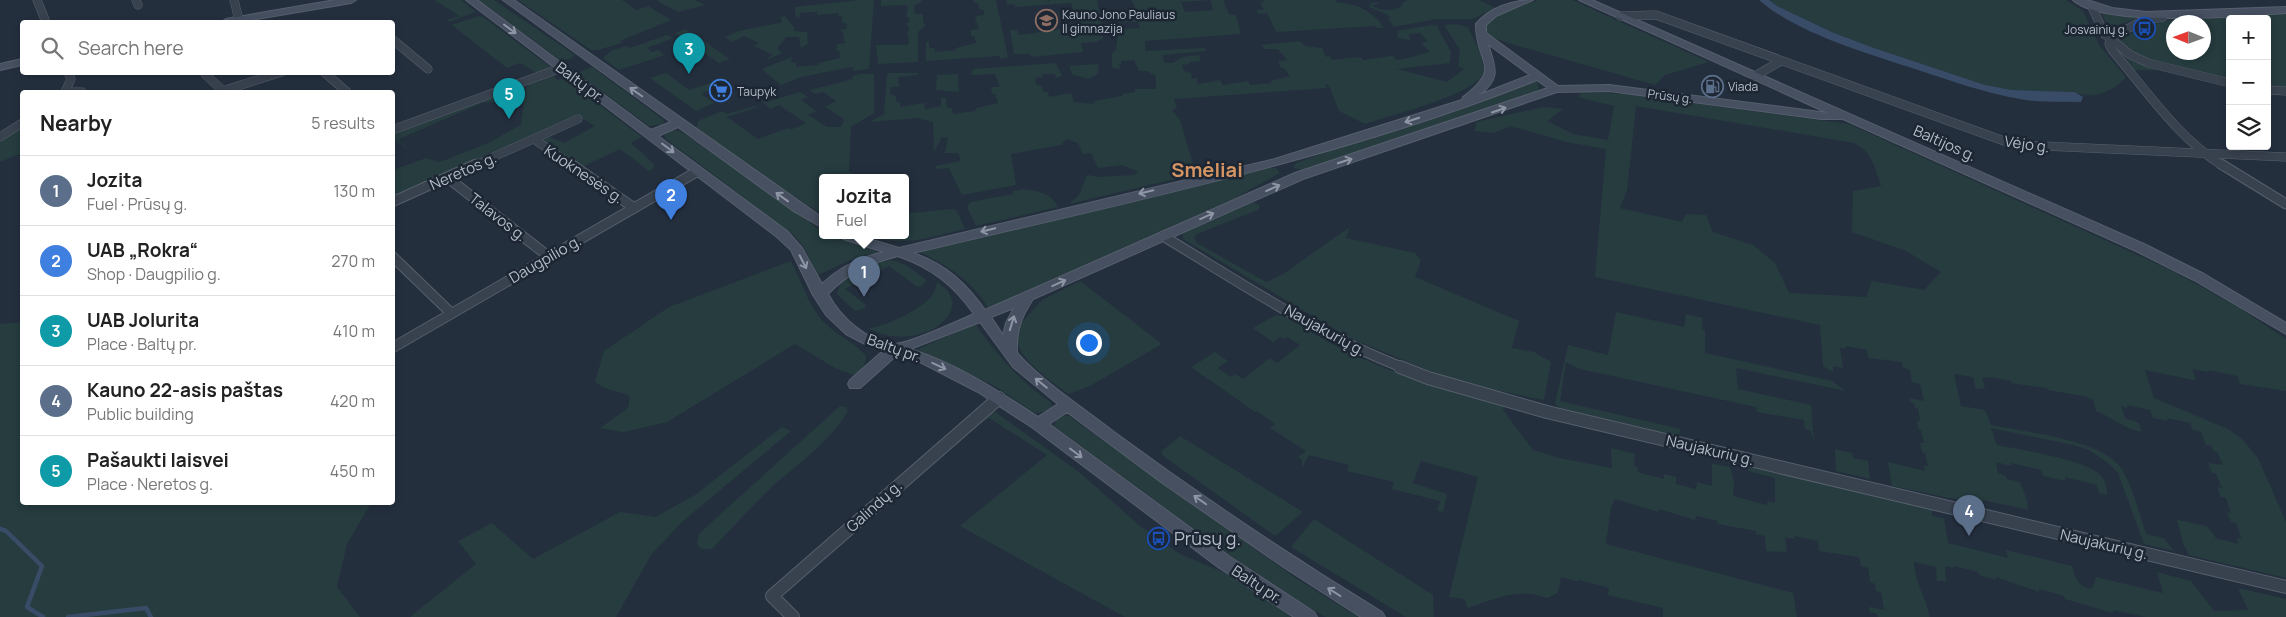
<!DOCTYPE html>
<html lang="en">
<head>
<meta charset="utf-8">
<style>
  :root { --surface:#fff; --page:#f2f2f2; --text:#222; --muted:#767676; --line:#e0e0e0; --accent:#0f766e }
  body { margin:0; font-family:Manrope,sans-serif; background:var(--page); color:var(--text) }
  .controls { position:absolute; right:15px; top:15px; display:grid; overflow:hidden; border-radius:5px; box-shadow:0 2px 8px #0003 }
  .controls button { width:45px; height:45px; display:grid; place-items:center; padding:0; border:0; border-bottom:1px solid var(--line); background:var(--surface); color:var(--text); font:25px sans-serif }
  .compass { position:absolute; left:2166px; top:15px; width:45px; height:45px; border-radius:50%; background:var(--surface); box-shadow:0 2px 8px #0003; rotate:271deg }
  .you { position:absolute; left:1088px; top:342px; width:18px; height:18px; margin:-12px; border:4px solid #fff; border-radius:50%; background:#1a73e8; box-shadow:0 0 0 8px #1a73e833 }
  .badge { display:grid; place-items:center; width:32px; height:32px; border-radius:50%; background:var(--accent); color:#fff; font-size:16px; font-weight:700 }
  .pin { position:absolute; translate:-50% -41px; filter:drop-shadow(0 1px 2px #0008) }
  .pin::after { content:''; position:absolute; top:26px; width:18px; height:15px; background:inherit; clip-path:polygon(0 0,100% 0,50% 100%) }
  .popup { position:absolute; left:819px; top:174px; width:90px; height:65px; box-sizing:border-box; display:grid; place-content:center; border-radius:5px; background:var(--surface); filter:drop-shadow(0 1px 4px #0005); font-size:16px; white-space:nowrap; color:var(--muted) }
  .popup b { font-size:19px; color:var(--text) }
  .popup::after { content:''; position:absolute; left:50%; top:100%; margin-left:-10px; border:10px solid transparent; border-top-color:var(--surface) }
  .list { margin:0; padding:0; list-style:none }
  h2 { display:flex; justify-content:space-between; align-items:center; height:65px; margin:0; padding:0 20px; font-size:21px }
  h2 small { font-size:16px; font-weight:400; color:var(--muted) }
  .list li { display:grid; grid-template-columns:32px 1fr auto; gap:15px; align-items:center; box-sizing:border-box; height:70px; padding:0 20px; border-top:1px solid var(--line) }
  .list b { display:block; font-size:19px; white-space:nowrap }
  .list p { margin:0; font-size:16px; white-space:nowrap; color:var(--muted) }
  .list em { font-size:16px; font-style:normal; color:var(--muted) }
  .icon { flex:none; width:28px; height:28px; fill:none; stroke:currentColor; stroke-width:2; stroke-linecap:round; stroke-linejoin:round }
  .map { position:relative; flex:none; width:2286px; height:617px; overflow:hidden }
  .search { position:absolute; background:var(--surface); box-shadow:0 2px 8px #0003; left:20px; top:20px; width:375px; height:55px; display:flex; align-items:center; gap:12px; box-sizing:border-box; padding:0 18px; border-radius:5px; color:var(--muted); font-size:19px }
  .panel { position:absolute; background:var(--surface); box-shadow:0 2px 8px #0003; left:20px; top:90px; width:375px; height:415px; border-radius:5px }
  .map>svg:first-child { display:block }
</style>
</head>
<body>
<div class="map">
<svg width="2286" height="617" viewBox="0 0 2286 617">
  <rect width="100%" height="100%" fill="#242f3e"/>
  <!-- green -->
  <g fill="#263c3f" fill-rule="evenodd">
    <path d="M434 0H461L476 12 449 22 447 20 460 16Z"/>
    <path d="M479 0H494L575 55 570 59 560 60Z"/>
    <path d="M518 0H622L636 10 648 6 671 20 620 41 622 43 598 50H591Z"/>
    <path d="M659 0H695L705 5 678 12 657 1Z"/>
    <path d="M859 0H874L869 69 854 71 852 67 801 77 781 85 762 69 792 57 791 63 796 62V67L818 65 819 63 840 58 839 50H836L837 44 845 43 846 42 844 41 843 32 839 30 846 29 847 24 842 22V16H838L839 13 817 15V12L800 13 799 19 795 14V7Z"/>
    <path d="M881 0H922L920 3 914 5 915 14H923V22L926 25 918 32V62L878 64 876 45H907L909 42 907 32H909V26H907L906 23 909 22V17H906L908 7 906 5 881 6Z"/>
    <path d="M974 0H996L1008 57 1000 59V56L926 61V42H929V48H934L935 52 956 50V48L976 43 974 36H971V30L979 29 975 18 977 16 984 15V10L979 9 978 3H974Z"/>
    <path d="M1006 0H1047L1048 2 1050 0H1097L1103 29V38L1097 42 1081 43 1083 52 1031 57 1030 54H1014L1010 30H1017L1019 35 1078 27 1071 3 1015 7 1014 4 1007 5Z"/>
    <path d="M1131 0H1209L1181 2 1185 12 1213 10 1210 0H1223L1229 14 1236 15 1241 34 1145 41 1146 51 1205 48V51L1162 55 1165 63H1173L1182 57 1199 55 1201 61 1189 62 1190 64 1182 65 1184 71 1191 73 1192 79 1197 78 1198 84 1220 80 1223 85 1248 81 1250 85 1271 83V81L1290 76 1284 68H1281L1278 61 1287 60 1278 49H1265L1261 45 1299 41 1306 46 1322 48 1326 57 1329 56 1332 60 1361 57 1363 60 1393 56 1396 60C1411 59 1418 54 1430 52L1421 43 1428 41 1420 33 1409 34 1410 40 1398 38 1397 31 1431 25 1437 26 1451 52 1450 63 1397 69 1447 82 1464 69 1458 66 1460 50 1444 25 1456 24 1468 27C1473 40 1488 62 1482 75 1475 94 1386 117 1365 124L1339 111 1330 88 1327 84 1325 85 1327 88 1174 99 1177 108 1172 110 1180 120 1196 174 1069 204 1079 195 1087 175 1101 177 1134 175 1139 172 1122 165 1098 168 1091 153 1083 154 1078 143 1067 139 1061 145 1011 154 1016 185 962 195 949 168 936 169V166L961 161 958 153H945L948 138 942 137 934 152 933 122 919 118 869 122 884 114 887 75 889 73H918V75L898 77 899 87H890V94L896 96V102H900V107L924 103 925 109 941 106V98H946L947 108H952L953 114 976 111V108L998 103 995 94H992L991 87H1000L995 74 971 75 973 69 1056 63 1062 76 1056 78 1055 74H1042L1043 77 1035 78 1036 84 1042 86 1043 92H1048L1049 97 1071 93 1074 102 1094 104V101L1122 96V94L1135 92V89H1156V76L1147 71H1139L1134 60 1121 61V64H1119L1120 69 1112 68V53L1116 50 1118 35 1113 32 1114 27 1121 29 1140 28 1138 22 1116 23 1137 19 1129 9 1135 6Z"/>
    <path d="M1265 0H1335L1336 2C1356 4 1373 10 1384 28H1377L1375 26 1276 32 1267 13 1258 14 1257 10H1264L1260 3Z"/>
    <path d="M1408 0H1479L1495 8 1473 19H1437L1394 27 1388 19 1391 17 1388 15 1369 7 1371 3 1377 2 1379 3 1372 6C1383 11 1394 12 1403 5L1401 4Z"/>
    <path d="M1538 0H1572L1709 62 1665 75 1655 85 1515 45 1486 35V27L1488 23 1501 14Z"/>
    <path d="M1769 0H2066L2083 11 2099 45 2126 77C2115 91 2091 101 2075 92L2012 90 1985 85 1874 48 1834 33 1777 6Z"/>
    <path d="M2101 12 2137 16 2139 17 2109 29Z"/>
    <path d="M2286 12V89H2267V19H2230V82L2180 70H2134L2121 51 2119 42C2155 10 2239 15 2286 12ZM2174 22H2204V52H2174Z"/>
    <path d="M478 16 483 17 552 68 537 73 520 63 507 68 452 25Z"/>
    <path d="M785 16 795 28 793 31 807 32 808 44 801 48 799 37H786L777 49 782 53 769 59 767 58 773 55 754 46 759 43 744 36 732 42 725 37 739 31 779 23 782 22 780 17Z"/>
    <path d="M686 29 730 59 719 63 675 33Z"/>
    <path d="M667 35 673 38 647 48 652 52 658 50 665 55 619 70 603 58 611 51 626 46 630 48Z"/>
    <path d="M1099 64 1098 74 1088 79 1072 74 1069 66Z"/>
    <path d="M592 67 664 120 663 124 649 126 577 73Z"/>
    <path d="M666 73 689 90 711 83 717 87 701 94 714 103 696 111 650 78Z"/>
    <path d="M861 74H874V113L851 127 849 172 853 173V178H823V215L730 154 696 129 698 121 722 111 727 114 755 106 758 107 727 117 758 139 788 128 790 130 806 123 779 105 770 109 760 100 767 102 800 92 808 97 801 100 816 111 808 115 827 127H841L844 119 825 107 836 101 823 92 815 94 810 90 853 79 852 76Z"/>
    <path d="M958 74 959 92 936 90 937 75Z"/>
    <path d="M554 76 557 80 564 78 642 137 631 143 654 164V168L649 171 620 149 578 169 543 140 547 136 564 143 595 126 578 116 467 163 393 199V170L426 158 438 162 445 160 488 143 521 125 526 88 530 84Z"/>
    <path d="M1534 80 1538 82 1539 89 1529 95 1302 170 1294 168V165L1297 163 1331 150 1487 99Z"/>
    <path d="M1581 92 1625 94 1849 124 2173 271 2238 307 2286 339V391L2240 384 2237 376 2208 370 2209 372 2192 369 2196 379 2193 380 2145 370 2154 398 2228 429 2243 440 2258 458 2286 522V578L2189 555 2183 543 2177 520 2207 526 2216 538 2238 544 2237 538 2242 539 2236 523 2231 522 2227 512 2231 513 2226 498 2221 497 2217 487 2222 488 2216 474 2212 473 2208 463 2223 465 2217 452 2213 451 2212 446 2206 445 2201 432 2193 430 2190 423 2167 418 2168 421 2153 418 2150 410 2127 405 2128 408 2121 406 2125 418 2139 423 2142 432C2125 429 2113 418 2096 411L2093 400 2084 396 2048 390 2047 388 2011 383V381L1990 377V378L1982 377 1985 388 1976 389 1973 377 1954 374 1961 406 1985 410 1991 425C2025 432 2102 440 2121 468 2133 487 2139 513 2146 534L2164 538 2174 551 2144 544 2118 473 2107 462 2089 450 2073 445 1991 428 1997 445C2021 450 2083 459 2099 474 2106 480 2107 487 2107 495L2099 493 2097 485 2065 477V481L2043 476 2041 470 2011 463V466L1996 462 1998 473 2006 476 2007 479 2020 482 2027 500 2028 510 1983 500V505L1892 486 1888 462 1925 471 1924 466H1928L1925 453 1922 452 1920 443H1924L1921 430 1918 429 1917 421H1920L1918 408H1915L1914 403 1910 402 1909 398 1924 401 1920 384 1912 382 1910 370 1903 368 1902 362 1868 358 1867 350 1846 346V348H1840L1843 368 1833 366V372L1823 366 1820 325 1595 277 1606 149 1566 142 1511 126 1493 133 1475 131 1476 122 1543 107 1563 109 1547 121 1573 134 1608 140 1614 106 1578 97ZM1636 106 1854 143C1872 152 1875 167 1881 186L1853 191 1852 232 1906 251 1941 272 1924 290 1872 281 1866 297 1789 293 1775 263 1753 245 1713 232 1706 215 1686 214 1682 222 1620 208 1627 190Z"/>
    <path d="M506 93 513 95 510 101 482 103 399 139V141L410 151 393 138 395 132 473 102Z"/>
    <path d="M22 128V153L0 162V141Z"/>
    <path d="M672 130 679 131 688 136 823 232V236H830L878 252 853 259 818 275 804 248 794 235 666 139 664 135Z"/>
    <path d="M1269 168H1276L1280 173 1235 198 988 308C972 280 946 265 918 251Z"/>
    <path d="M1024 189C1039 191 1051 193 1058 207L976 226 967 207 970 202 1013 194V191Z"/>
    <path d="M1254 202 1260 206 1258 210 1197 234 1194 237 1197 243 1266 282 1283 274 1350 227 1346 238 1415 253 1421 261 1415 277 1519 321 1512 348 1534 352 1551 362 1544 400 1475 386 1432 372 1348 337 1183 239V233Z"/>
    <path d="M953 209 957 211 965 229C930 237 904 248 868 236H905V210L911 213Z"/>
    <path d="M890 260C903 261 916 272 926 280L925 283 920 287 916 286 889 266 845 289 866 305 865 308 855 311 837 294C840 272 871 265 890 260Z"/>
    <path d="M791 261C803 284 809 309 828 326 840 337 856 343 866 356 866 365 862 369 855 375L837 369 795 344 667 422 624 432 600 428 628 408 630 397C618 389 605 392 595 381L604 351 669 307Z"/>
    <path d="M1080 281 1162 344 1090 386 1069 394C1054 384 1023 362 1018 344 1017 339 1018 333 1017 328L1042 300Z"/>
    <path d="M937 282 948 291 953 303C947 337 894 345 869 328 884 328 922 308 931 297 935 292 936 287 937 282Z"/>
    <path d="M1616 312 1684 327 1686 314 1703 318 1702 330 1705 331V353L1832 381 1846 391 1736 368 1738 389 1811 405 1814 444 1811 431 1805 429 1804 420 1757 412 1756 407 1580 369 1566 362 1560 401 1680 429 1679 434 1677 436 1560 408 1555 404 1568 345 1608 355Z"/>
    <path d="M1276 315 1284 316C1304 327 1324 340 1344 350 1395 375 1449 391 1504 406L1503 410 1533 450 1559 458 1612 468 1611 448 1635 454 1634 466 1638 468 1637 472 1664 479V474L1676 477V484L1696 489 1697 482 1712 486V464L1730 467 1734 481 1733 496 1767 505 1768 501 1775 503V478L1748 471 1747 464 1932 507V516L1944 518 1948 543 2008 558 2006 550 2072 566C2076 579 2077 586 2092 589L2096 577 2163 593 2157 572 2191 581 2214 611 2248 610 2238 588 2286 599V617H2145L2113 610V613L2065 599 2064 596 2039 589V592L1996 577V580L1979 575 1978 572 1954 566 1953 568 1945 566 1946 581H1937L1936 567 1914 562C1914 581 1926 598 1930 617H1878L1877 614 1870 612 1869 607 1884 610 1881 592 1876 591 1875 584 1870 582 1868 568 1861 566 1859 557 1819 551 1818 541 1794 536V539L1785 537 1787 552 1766 551 1765 536 1756 534V531L1718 524V521L1696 516 1695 520 1659 509V512L1615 499 1611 507 1606 544 1793 593 1797 617H1663V608L1608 595 1609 588 1579 580 1578 582 1561 577 1558 593 1547 598C1517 588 1497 598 1468 608L1464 599 1449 597 1478 477 1421 461 1413 483 1447 494 1443 512 1437 510 1440 501 1392 489 1394 482 1347 471 1349 465 1309 455 1302 468V460L1298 457 1306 451 1270 428 1275 424 1257 411 1255 412 1191 367 1215 352 1228 361 1218 368 1231 377 1235 374 1243 379 1270 358 1277 363 1300 345 1287 337 1283 339 1280 337 1273 342 1253 328Z"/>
    <path d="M22 322V502L371 503 347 544 337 587 360 617H0V324Z"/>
    <path d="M975 324C999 356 1018 380 1051 403L1052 407 1049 411 1035 413 995 386 916 350Z"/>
    <path d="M840 406 846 407 848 410C833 439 798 464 773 486 752 506 732 528 712 549H701L697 544 699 534 704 529Z"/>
    <path d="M994 411 1079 472 1140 526 1180 554 1225 573 1292 617H1125L960 526 1047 455 989 418 984 421 982 420Z"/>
    <path d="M1063 415 1069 416 1294 577 1358 617H1326L1306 606 1233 558 1054 426 1057 417Z"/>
    <path d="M782 427 791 431 682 522 651 555 616 617H410L476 564 458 541 492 523 533 559 620 512 655 517 695 495Z"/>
    <path d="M1180 436 1303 512 1275 536 1162 455 1161 452Z"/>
    <path d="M1835 449 1852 453 1853 458 1868 461 1870 479 1836 471Z"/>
    <path d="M1314 519 1433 595 1434 617H1406L1291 547Z"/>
  </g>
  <!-- water -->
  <path fill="#394c67" d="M1759 0H1769L1777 6 1834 33 1874 48 1985 85 2012 90 2075 92 2083 97 2081 102C2061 101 2040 103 2020 99 1985 93 1952 81 1918 70 1869 54 1798 34 1759 0Z"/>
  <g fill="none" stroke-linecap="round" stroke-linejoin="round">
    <!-- stream -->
    <g stroke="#394c67" stroke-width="4.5">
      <path d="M0 529 6 531 42 566 27 607 43 617"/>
      <path d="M68 617 146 608 151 617"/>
    </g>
    <defs>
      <g id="street-far2">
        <path d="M37 0 46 22"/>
        <path d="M136 0 138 5"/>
        <path d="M234 0 239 20"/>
        <path d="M2092 7 2105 35 2110 38 2109 44 2112 50C2146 90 2178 138 2223 166"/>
        <path d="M1620 16 1656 15 2004 141 2020 145 2286 157"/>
        <path d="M2163 17 2144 20 2110 38 2129 54 2148 63 2230 83"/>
        <path d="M392 39 428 69"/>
        <path d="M324 72 347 92"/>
        <path d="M205 74 224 92"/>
        <path d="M1755 76 1781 61"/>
        <path d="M2267 90 2286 91"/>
        <path d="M65 92 71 79 68 72"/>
        <path d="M66 92H82"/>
        <path d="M219 92 282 72"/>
        <path d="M392 130 561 68"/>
        <path d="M0 137 22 123"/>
        <path d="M534 139 573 166"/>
        <path d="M473 166 578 119"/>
      </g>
      <g id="street-far1">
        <path d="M571 164 634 208"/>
        <path d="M2221 164 2286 204"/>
        <path d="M448 178 548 256"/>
        <path d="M392 202 476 164"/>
        <path d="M1163 236C1241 283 1318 335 1404 368"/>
        <path d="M392 256 451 313"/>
        <path d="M392 348 698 171"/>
      </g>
      <g id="street">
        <path d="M1400 367 1428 378 1547 412 2286 587"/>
        <path d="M793 617 772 596 999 398"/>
      </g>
      <g id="secondary">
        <path d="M335 0H356L351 3 240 22H221L226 19Z"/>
        <path d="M466 0H477L651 130 671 122 503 0H514L823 218V228L795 212 678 127 658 136 787 231 802 248 822 284C840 267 860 257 884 252L843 239 842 236H859L899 248 1275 159 1462 100 1463 97C1504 66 1475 63 1476 24 1489 8 1513 0 1533 0L1496 16 1486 25V33L1558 86 1609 85 1828 113 1579 0H1592L2146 245 2204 274 2286 323V334L2194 280 2136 251 1843 119H1821L1609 91 1557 92 1303 179 1033 299C1021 317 1016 331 1017 353 1045 384 1082 407 1114 432 1201 496 1290 556 1382 612L1385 617H1361L1285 568 1161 482 1067 412 1049 424 1230 557 1314 612 1317 617H1294L1218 567 1033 428 978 392 920 362 897 355 860 388H850L848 384 850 380 884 350 865 344 846 334 826 315 813 295 791 250 777 237ZM1488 44 1530 75 1479 95C1502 78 1495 67 1488 44ZM1537 80 1548 88 1295 173 985 310C966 283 945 264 913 253 1123 203 1336 160 1537 80ZM898 256C932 268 954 285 974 314 960 320 907 345 894 344 866 341 841 318 828 294 847 273 871 263 898 256ZM1014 308 1006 323 1003 335 991 317ZM980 322 1013 367 1058 404 1038 417C997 390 957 364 910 349Z"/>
        <path d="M2073 0H2087L2112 8 2146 12 2286 7V13C2244 16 2103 28 2073 0Z"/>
        <path d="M22 59V65L0 70V64Z"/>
      </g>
    </defs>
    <!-- street-far2 casing -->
    <use href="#street-far2" stroke="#565f6c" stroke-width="9"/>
    <!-- street-far1 casing -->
    <use href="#street-far1" stroke="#565f6c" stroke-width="11"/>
    <!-- street casing -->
    <use href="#street" stroke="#565f6c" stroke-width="14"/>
    <!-- secondary casing -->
    <use href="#secondary" stroke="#565f6c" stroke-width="2"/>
    <!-- street-far2 -->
    <use href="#street-far2" stroke="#38414e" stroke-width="8"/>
    <!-- street-far1 -->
    <use href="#street-far1" stroke="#38414e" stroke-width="9"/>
    <!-- street -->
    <use href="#street" stroke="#38414e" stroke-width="12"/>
    <!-- secondary -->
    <use href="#secondary" fill="#465061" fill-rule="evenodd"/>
  </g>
  <!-- one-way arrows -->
  <defs><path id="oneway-shaft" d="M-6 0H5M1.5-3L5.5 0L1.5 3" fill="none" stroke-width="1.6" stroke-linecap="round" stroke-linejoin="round" transform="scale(1.25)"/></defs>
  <g stroke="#8e96a5">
    <use href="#oneway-shaft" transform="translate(510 29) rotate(37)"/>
    <use href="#oneway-shaft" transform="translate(636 92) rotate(-145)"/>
    <use href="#oneway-shaft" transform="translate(1499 110) rotate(-19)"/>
    <use href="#oneway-shaft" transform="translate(1412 120) rotate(162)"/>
    <use href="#oneway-shaft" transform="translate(668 148) rotate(37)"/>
    <use href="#oneway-shaft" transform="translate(1345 161) rotate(-18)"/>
    <use href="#oneway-shaft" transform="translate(1273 188) rotate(-24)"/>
    <use href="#oneway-shaft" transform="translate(1146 192) rotate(167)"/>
    <use href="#oneway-shaft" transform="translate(782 197) rotate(-144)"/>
    <use href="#oneway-shaft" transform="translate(1207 216) rotate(-24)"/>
    <use href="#oneway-shaft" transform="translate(988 230) rotate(167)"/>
    <use href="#oneway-shaft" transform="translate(803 262) rotate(63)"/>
    <use href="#oneway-shaft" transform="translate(1059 283) rotate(-24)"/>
    <use href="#oneway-shaft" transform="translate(1012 323) rotate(-73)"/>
    <use href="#oneway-shaft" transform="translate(939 366) rotate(25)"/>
    <use href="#oneway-shaft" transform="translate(1041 383) rotate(-141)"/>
    <use href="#oneway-shaft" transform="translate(1076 453) rotate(37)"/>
    <use href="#oneway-shaft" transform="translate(1200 500) rotate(-145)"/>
    <use href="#oneway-shaft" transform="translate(1334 592) rotate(-148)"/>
  </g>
  <!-- icons -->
  <defs>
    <symbol id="school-ring" viewBox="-11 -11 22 22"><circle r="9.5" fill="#1d2633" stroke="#8d6e63" stroke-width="1.5"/><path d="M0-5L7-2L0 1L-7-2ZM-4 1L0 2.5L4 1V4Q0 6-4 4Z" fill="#8d6e63"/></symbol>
    <symbol id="bus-ring" viewBox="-11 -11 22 22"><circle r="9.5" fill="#1d2633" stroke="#1a4fb4" stroke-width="1.5"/><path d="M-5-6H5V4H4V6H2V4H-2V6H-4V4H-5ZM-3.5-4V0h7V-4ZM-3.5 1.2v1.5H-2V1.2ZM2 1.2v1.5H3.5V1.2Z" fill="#1a4fb4"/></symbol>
    <symbol id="fuel-ring" viewBox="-11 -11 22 22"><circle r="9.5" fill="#1d2633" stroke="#5c6f8a" stroke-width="1.5"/><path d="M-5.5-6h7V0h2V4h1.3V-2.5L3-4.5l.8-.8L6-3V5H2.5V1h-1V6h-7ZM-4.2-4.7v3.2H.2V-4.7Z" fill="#5c6f8a"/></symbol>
    <symbol id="supermarket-ring" viewBox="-11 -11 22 22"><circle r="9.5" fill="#1d2633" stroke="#3f7fe0" stroke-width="1.5"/><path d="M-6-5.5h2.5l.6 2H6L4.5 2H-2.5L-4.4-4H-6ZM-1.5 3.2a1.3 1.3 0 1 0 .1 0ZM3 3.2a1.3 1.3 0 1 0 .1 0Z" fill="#3f7fe0"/></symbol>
  </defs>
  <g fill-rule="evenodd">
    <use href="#school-ring" x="1034" y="8" width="25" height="25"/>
    <use href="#bus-ring" x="2132" y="16" width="25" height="25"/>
    <use href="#fuel-ring" x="1700" y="74" width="25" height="25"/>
    <use href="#supermarket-ring" x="708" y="78" width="25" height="25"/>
    <use href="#bus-ring" x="1146" y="526" width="25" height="25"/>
  </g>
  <g text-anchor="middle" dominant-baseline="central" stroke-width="5" stroke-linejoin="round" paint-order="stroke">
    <!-- far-poi labels -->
    <g font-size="12" fill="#b4bcc9" stroke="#1d2633" text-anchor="start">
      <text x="1062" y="14">Kauno Jono Pauliaus<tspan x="1062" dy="14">II gimnazija</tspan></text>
      <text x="2128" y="29" text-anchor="end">Josvainių g.</text>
      <text x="1728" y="86">Viada</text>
      <text x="737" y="91">Taupyk</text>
    </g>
    <!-- far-street labels -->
    <g font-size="12" fill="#b4bcc9" stroke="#1d2633">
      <text transform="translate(1670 96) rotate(7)">Prūsų g.</text>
    </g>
    <!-- street labels -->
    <g font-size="15" fill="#b4bcc9" stroke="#1d2633">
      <text transform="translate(580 82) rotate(37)">Baltų pr.</text>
      <text transform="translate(1945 143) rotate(24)">Baltijos g.</text>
      <text transform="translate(2027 144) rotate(8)">Vėjo g.</text>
      <text transform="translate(463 171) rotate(-24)">Neretos g.</text>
      <text transform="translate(584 174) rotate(34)">Kuoknesės g.</text>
      <text transform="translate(498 217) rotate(38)">Talavos g.</text>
      <text transform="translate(545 259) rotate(-30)">Daugpilio g.</text>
      <text transform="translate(1325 330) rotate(29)">Naujakurių g.</text>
      <text transform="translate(894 348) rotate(20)">Baltų pr.</text>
      <text transform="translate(1710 450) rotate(13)">Naujakurių g.</text>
      <text transform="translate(874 506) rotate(-42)">Galindų g.</text>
      <text transform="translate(2104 544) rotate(13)">Naujakurių g.</text>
      <text transform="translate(1257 584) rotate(33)">Baltų pr.</text>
    </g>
    <!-- near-poi labels -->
    <g font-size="18" fill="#b4bcc9" stroke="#1d2633" text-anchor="start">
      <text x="1174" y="538">Prūsų g.</text>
    </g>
    <!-- district labels -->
    <g font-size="20" font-weight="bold" fill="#d59563" stroke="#1d2633">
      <text x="1207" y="169">Smėliai</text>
    </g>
  </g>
</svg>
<div class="controls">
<button>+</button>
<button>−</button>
<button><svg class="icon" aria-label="layers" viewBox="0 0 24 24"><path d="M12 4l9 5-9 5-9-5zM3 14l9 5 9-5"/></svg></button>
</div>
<svg class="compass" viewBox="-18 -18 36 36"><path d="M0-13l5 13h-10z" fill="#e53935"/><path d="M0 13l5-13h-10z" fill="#767676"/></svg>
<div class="you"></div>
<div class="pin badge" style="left:864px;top:297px;background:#5c6f8a">1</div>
<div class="popup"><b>Jozita</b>Fuel</div>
<div class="pin badge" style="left:671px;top:220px;background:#3f7fe0">2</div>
<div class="pin badge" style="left:689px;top:74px;background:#0f9aa8">3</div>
<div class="pin badge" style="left:1969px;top:536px;background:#5c6f8a">4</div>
<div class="pin badge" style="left:509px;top:119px;background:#0f9aa8">5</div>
<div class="search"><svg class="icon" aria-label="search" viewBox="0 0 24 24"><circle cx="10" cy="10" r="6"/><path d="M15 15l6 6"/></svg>Search here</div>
<section class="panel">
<h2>Nearby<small>5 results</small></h2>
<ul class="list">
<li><span class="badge" style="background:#5c6f8a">1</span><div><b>Jozita</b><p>Fuel · Prūsų g.</p></div><em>130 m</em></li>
<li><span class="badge" style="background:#3f7fe0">2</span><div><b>UAB „Rokra“</b><p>Shop · Daugpilio g.</p></div><em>270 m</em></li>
<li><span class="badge" style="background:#0f9aa8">3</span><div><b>UAB Jolurita</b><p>Place · Baltų pr.</p></div><em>410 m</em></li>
<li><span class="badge" style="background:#5c6f8a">4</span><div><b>Kauno 22-asis paštas</b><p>Public building</p></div><em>420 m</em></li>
<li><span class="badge" style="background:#0f9aa8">5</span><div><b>Pašaukti laisvei</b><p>Place · Neretos g.</p></div><em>450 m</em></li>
</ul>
</section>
</div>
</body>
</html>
